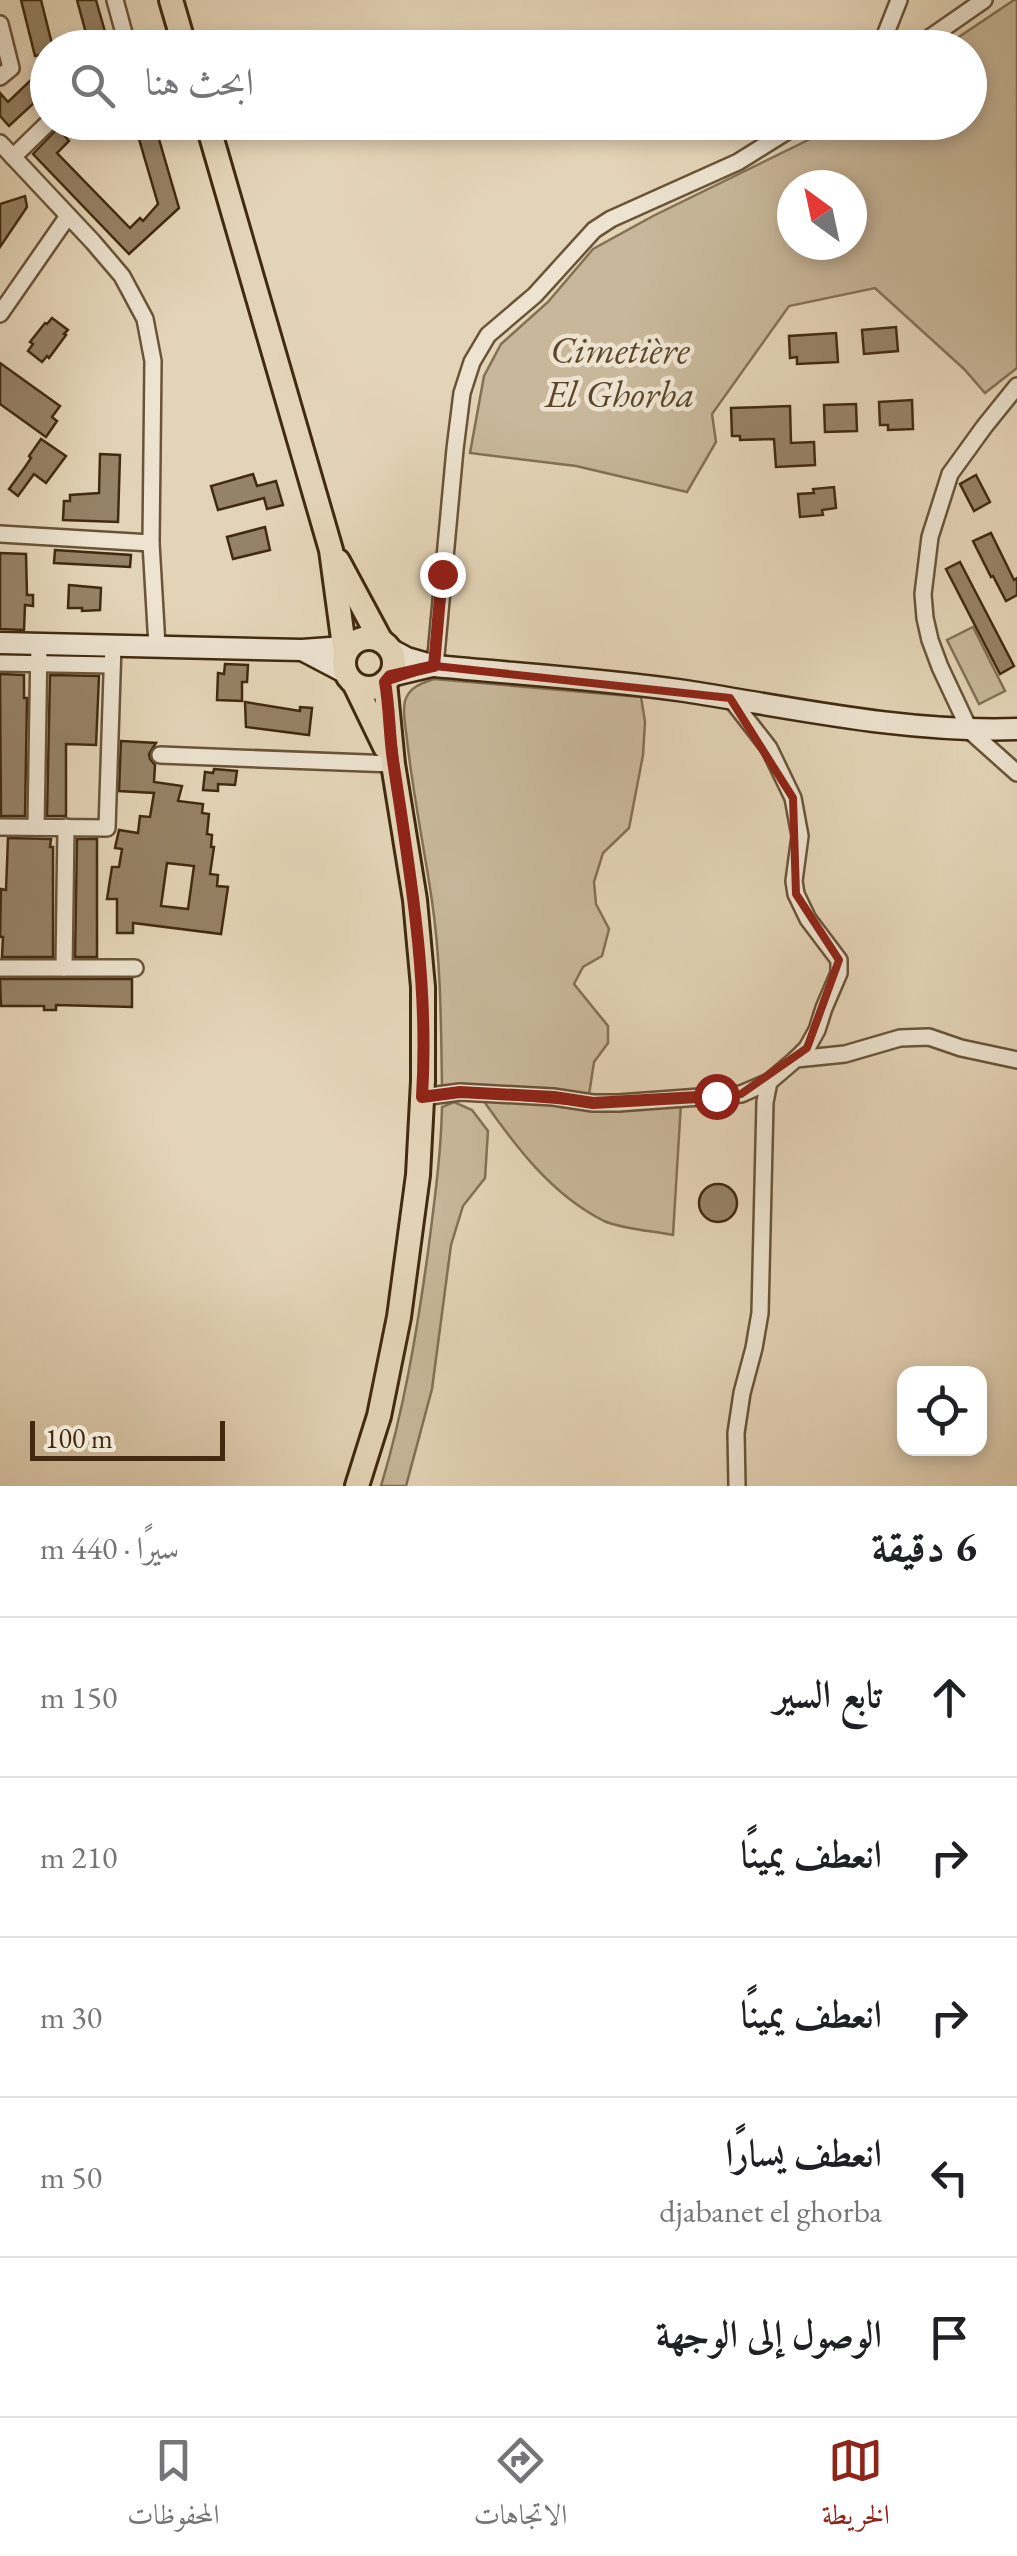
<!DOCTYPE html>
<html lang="ar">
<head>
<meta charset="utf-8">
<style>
  :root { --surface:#fff; --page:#f6f6f6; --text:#202124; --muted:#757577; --line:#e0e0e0; --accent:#8f2418 }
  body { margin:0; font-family:"EB Garamond",Amiri,serif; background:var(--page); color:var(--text); direction:rtl }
  .controls { position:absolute; right:30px; bottom:30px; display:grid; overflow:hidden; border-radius:20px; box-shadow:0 5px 15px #0003 }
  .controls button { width:90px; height:90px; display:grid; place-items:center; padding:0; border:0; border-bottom:2px solid var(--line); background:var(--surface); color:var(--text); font:50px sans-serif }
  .compass { position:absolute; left:777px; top:170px; width:90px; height:90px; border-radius:50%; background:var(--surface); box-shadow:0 5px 15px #0003; rotate:327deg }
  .scale { position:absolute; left:30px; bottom:25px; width:195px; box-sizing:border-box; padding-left:10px; border:5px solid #412a0f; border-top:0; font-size:28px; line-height:35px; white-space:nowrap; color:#412a0f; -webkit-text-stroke:8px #ede3d0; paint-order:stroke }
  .stop { position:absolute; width:30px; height:30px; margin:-22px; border:8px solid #8f2418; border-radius:50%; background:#fff }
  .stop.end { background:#8f2418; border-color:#fff; box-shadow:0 2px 10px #0008 }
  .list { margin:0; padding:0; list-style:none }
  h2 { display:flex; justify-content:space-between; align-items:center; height:130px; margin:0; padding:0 40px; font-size:42px }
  h2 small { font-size:32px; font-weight:400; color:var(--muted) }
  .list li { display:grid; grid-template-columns:65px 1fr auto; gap:30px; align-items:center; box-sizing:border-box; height:160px; padding:0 40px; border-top:2px solid var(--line) }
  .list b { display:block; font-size:38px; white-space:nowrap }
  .list p { margin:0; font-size:32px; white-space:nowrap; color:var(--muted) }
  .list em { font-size:32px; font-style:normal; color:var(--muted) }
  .icon { flex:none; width:55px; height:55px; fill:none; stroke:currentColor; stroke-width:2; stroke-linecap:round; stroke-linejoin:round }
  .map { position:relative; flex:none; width:1017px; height:1486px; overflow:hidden; direction:ltr }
  .search { position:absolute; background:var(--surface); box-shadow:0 5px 15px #0003; left:30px; right:30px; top:30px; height:110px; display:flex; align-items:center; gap:25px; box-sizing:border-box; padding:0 35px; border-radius:55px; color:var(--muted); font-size:38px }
  .sheet { height:930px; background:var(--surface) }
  nav { display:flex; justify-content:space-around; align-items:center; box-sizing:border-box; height:140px; border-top:2px solid var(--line); background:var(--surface); font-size:28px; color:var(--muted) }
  nav a { display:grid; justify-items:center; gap:5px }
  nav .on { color:var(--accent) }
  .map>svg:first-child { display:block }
</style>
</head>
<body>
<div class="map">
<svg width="1017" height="1486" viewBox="0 0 1017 1486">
  <rect width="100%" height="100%" fill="#e4d4b7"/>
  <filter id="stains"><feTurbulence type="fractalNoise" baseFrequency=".002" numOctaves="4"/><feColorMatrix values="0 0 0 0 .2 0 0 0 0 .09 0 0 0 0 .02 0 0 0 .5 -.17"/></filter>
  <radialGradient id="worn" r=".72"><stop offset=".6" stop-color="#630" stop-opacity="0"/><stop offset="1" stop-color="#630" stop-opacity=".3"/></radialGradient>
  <!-- green -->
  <g fill="#c8b79a" stroke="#847054" stroke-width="2.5" fill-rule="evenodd">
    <path d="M1014 0H1017V368L985 393 964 369 875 288 789 306 712 414 716 442 687 492 576 466 470 453 484 376 501 344 548 302 593 249 653 216 808 140 834 123 970 122V48L944 47ZM792 185H852V245H792Z"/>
    <path d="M973 627 1005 691 979 704 947 640Z"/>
    <path d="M434 679 641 697 645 722 643 755 629 828 603 853 594 882 596 904 609 929 602 956 583 967 574 984 608 1026V1043L594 1062 589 1095C557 1088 533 1088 499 1087 479 1086 462 1082 442 1086 441 1025 441 962 432 901 424 847 413 794 407 740 406 728 402 713 405 701 409 687 422 683 434 679Z"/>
    <path d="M483 1100 565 1106 597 1111 681 1103 673 1235C653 1231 622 1229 604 1221 552 1195 516 1147 483 1100Z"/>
    <path d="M454 1102 472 1110 488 1131 485 1178 463 1206 451 1245 432 1389 406 1486H381C404 1410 417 1331 428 1252 434 1204 441 1156 442 1107Z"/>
  </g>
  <!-- building -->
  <g fill="#968266" stroke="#412a0f" stroke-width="2.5" fill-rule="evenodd">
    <path d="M21 0H41L53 48H48V53L35 56Z"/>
    <path d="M77 0H96L109 46 90 48Z"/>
    <path d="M34 77 47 91 9 126 0 116V93L8 102Z"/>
    <path d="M134 122H154L179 208 129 254 33 154 58 128 69 141 57 153 130 228 140 218 143 221 158 204Z"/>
    <path d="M25 196 27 207 0 247V204Z"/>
    <path d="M52 318 68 330 64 334 66 335 49 358 47 356 42 362 28 351 33 344 30 342 45 323 47 324Z"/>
    <path d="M896 327 898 351 864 354 862 330Z"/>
    <path d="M836 333 838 362 797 364V357L790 358 789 336Z"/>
    <path d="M0 363 60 406 52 417 57 421 46 437 0 404Z"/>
    <path d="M912 400 913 429 888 430V425H880L879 402Z"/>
    <path d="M856 404 857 431 825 432 824 405Z"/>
    <path d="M790 406 791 443 814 442 815 465 776 467 774 439 740 440V436H732L731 408Z"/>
    <path d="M41 439 66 456 46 483 34 474 18 496 9 489 25 467 31 458 29 456Z"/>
    <path d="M100 454 120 455 118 522 63 520 64 501H70V495L99 493Z"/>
    <path d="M253 474 257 486 276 481 283 505 267 509 264 498 218 510 211 486Z"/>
    <path d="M976 475 990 502 974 511 960 484Z"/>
    <path d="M834 487 836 508 822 510 823 515 800 517 798 494 814 493 813 489Z"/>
    <path d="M265 527 270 550 233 559 227 537Z"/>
    <path d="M991 533 1014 580 1017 578V595L1006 601 993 576 991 577 973 541Z"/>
    <path d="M55 550 131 555 130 567 54 563Z"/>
    <path d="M0 553 26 554 27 595H33V606L25 605 24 630 0 629Z"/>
    <path d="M960 562 1014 666 1000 674 946 569Z"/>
    <path d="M69 585 101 588 100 610 82 611V608H68Z"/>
    <path d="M225 664 248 665 247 682H242V701L217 700 218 673 224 674Z"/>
    <path d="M0 674 24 675V698H27L25 816H1Z"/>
    <path d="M50 675 99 676 96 745 66 744V816H47Z"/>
    <path d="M245 702 300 711V707L312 708 309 735 246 727Z"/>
    <path d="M121 741 156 743 149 754 150 759 155 765 154 782 182 786 178 801 203 804 202 813 209 814 207 834 212 835 211 847H214L210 874 218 875 217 886 228 887 221 934 133 923V933H117V899H107L112 867H119L122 849 115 848 119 830 138 833 140 816 150 817 154 793 119 791ZM167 863 194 866 188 909 161 906Z"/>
    <path d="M214 769 237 771 235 785 218 784V791L203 790 205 772 213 773Z"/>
    <path d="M8 838 51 839 50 847H53V957H2L3 937H0L1 889 6 890Z"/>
    <path d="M77 839H97V957H75Z"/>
    <path d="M0 979H132V1007L56 1005V1010H44V1006H1Z"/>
    <circle cx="718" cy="1203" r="19"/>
  </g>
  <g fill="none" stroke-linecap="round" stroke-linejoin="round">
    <defs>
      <g id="minor">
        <path d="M115 0 128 48"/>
        <path d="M0 24 11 68 0 77"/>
        <path d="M880 48 899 0"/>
        <path d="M915 48 984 0"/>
        <path d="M0 143 93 242 122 276 145 319 153 361 151 543 157 646"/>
        <path d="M13 157 49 122"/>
        <path d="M0 314 68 216"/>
        <path d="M1017 386 984 427 950 474 930 537 923 594 925 618 930 640 940 667 970 731 1017 773"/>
        <path d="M0 534 151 543"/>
        <path d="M0 663 112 665"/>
        <path d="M435 666 455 449 462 393 472 362 488 335 535 295 594 230 611 219 738 162 802 122"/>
        <path d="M730 698 769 748 793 798 800 836 794 881 796 894 808 919 839 960V973L824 1008 817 1030 807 1048 796 1059"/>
        <path d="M160 755 393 764"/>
        <path d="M0 827 107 828 113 645"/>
        <path d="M36 827 39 643"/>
        <path d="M0 968H64L66 827"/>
        <path d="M64 968H135"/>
        <path d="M422 1097 460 1092 553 1097 593 1103H618L741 1094 769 1082"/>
        <path d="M737 1486 736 1433 742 1393 754 1348 760 1313 765 1102 769 1082 796 1059 845 1054 900 1038 929 1037 961 1048 1017 1060"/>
      </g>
      <g id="secondary">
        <path d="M0 643 302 650 344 647 355 642"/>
        <path d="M390 649 407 658 435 666C518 674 602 679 685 691 794 708 906 733 1017 729"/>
        <path d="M304 651 344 672"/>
        <path d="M390 676 432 666"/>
      </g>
      <g id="primary">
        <path d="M171 0 185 48"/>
        <path d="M207 122 331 550 345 654"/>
        <path d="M338 561 381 641"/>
        <circle cx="369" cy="663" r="25"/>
        <path d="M355 685 385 747"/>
        <path d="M357 1486 379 1416 399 1317 418 1175 423 1081V987L415 900 393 764 385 682"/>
      </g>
    </defs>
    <!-- minor casing -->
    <use href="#minor" stroke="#6a5439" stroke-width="20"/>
    <!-- secondary casing -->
    <use href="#secondary" stroke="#412a0f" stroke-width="25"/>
    <!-- primary casing -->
    <use href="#primary" stroke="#412a0f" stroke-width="28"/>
    <!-- minor -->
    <use href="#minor" stroke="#ede3d0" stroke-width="15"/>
    <!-- secondary -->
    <use href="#secondary" stroke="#ede3d0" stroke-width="20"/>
    <!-- primary -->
    <use href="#primary" stroke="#e4d4b7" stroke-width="22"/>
  </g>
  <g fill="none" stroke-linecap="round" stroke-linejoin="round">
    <!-- route -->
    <path stroke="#8f2418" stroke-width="12" d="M442 574 434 666 390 676 385 682C390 710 389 739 394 767 411 879 429 983 422 1097L460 1092 554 1097 593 1103 716 1096"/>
  </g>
  <!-- marked area -->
  <path fill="none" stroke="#8f2418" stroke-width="8" stroke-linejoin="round" d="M435 666 730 698 793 798 796 894 839 960 807 1048 741 1094 593 1103 460 1092 422 1097 423 987 385 682Z"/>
  <g text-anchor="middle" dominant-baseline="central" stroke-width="9" stroke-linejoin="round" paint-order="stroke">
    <!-- park labels -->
    <g font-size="38" font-style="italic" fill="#5c462b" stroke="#ede3d0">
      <text x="620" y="349">Cimetière<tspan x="620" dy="44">El Ghorba</tspan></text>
    </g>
  </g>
  <rect width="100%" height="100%" filter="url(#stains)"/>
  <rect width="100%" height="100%" fill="url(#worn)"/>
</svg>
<div class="controls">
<button><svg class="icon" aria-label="locate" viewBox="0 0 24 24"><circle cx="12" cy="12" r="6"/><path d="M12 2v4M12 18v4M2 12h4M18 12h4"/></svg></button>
</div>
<svg class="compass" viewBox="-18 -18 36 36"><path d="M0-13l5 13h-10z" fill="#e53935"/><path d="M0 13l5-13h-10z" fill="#757577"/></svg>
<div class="scale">100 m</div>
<div class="stop" style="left:716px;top:1096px"></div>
<div class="stop end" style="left:442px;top:574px"></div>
<div class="search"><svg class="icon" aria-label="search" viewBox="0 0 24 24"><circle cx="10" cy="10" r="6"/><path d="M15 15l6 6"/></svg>ابحث هنا</div>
</div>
<section class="sheet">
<h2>6 دقيقة<small>سيرًا · 440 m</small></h2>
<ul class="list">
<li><svg class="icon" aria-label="ahead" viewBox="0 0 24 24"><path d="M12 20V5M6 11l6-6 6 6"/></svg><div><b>تابع السير</b></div><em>150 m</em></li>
<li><svg class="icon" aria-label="right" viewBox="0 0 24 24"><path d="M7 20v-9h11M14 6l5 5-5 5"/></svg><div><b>انعطف يمينًا</b></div><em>210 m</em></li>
<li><svg class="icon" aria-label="right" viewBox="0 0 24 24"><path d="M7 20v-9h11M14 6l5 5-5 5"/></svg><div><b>انعطف يمينًا</b></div><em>30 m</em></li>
<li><svg class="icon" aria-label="left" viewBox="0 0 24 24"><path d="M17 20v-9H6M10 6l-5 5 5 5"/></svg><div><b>انعطف يسارًا</b><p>djabanet el ghorba</p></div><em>50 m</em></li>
<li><svg class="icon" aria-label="arrive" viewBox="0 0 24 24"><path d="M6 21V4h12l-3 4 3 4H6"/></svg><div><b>الوصول إلى الوجهة</b></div></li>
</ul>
</section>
<nav>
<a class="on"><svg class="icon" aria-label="map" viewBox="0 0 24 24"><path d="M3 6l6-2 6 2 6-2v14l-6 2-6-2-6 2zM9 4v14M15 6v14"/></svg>الخريطة</a>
<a><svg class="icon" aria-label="directions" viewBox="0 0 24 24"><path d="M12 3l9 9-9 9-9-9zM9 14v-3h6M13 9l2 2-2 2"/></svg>الاتجاهات</a>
<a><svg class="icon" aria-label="saved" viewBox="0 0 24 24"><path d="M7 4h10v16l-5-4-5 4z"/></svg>المحفوظات</a>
</nav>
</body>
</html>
